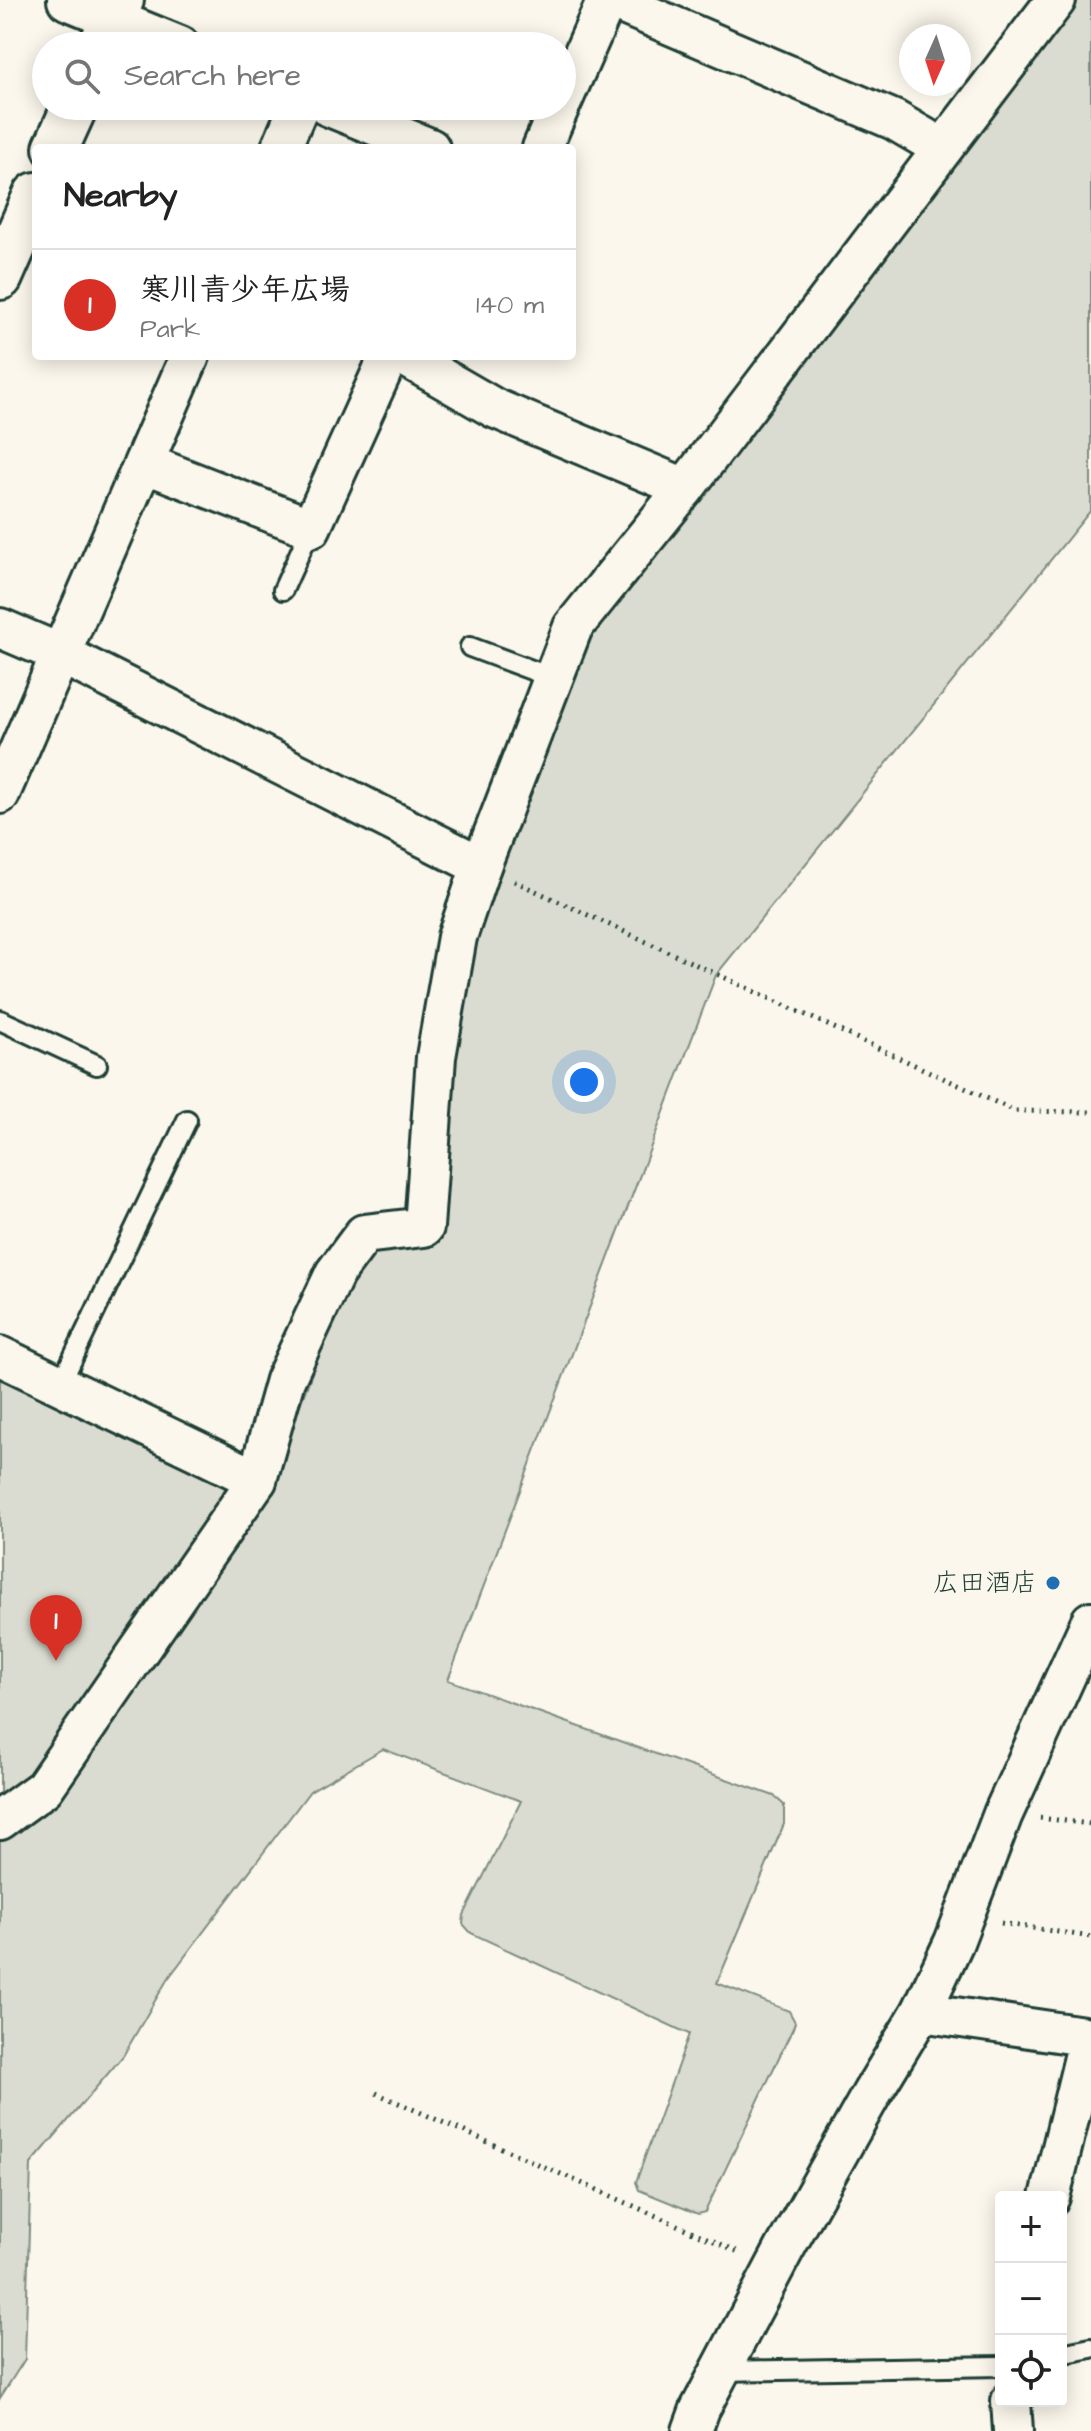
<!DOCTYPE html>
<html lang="en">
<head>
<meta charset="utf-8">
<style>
  :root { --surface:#fff; --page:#f6f6f6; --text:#222; --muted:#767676; --line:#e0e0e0; --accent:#d93025 }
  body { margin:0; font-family:"Architects Daughter","Klee One",sans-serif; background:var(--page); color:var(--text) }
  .controls { position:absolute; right:24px; bottom:24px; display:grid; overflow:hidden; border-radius:8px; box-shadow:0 4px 20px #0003 }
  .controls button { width:72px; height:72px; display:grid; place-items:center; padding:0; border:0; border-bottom:2px solid var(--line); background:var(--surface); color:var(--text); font:40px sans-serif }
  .compass { position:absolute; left:899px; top:24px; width:72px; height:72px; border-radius:50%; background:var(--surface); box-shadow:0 4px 20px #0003; rotate:183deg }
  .you { position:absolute; left:584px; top:1082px; width:28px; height:28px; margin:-20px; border:6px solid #fff; border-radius:50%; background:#1a73e8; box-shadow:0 0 0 12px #1a73e833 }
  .badge { display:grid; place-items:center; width:52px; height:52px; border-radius:50%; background:var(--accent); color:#fff; font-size:26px; font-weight:700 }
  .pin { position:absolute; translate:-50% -66px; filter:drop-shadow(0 2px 4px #0008) }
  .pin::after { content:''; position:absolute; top:42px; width:28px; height:24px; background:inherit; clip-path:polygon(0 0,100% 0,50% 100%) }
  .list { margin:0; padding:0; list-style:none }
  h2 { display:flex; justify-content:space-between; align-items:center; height:104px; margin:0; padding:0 32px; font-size:34px }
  h2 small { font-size:26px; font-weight:400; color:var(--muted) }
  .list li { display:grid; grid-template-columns:52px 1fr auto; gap:24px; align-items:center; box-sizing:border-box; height:112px; padding:0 32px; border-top:2px solid var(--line) }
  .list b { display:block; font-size:30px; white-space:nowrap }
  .list p { margin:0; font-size:26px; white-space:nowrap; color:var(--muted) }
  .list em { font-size:26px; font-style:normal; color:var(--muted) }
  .icon { flex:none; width:44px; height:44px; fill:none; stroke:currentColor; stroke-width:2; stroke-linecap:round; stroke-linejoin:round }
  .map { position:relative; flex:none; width:1091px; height:2431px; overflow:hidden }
  .search { position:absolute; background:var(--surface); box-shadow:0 4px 20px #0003; left:32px; top:32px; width:544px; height:88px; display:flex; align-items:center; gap:20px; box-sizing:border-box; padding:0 28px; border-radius:44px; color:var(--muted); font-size:30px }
  .panel { position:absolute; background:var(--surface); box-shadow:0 4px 20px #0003; left:32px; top:144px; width:544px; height:216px; border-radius:8px }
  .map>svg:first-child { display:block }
</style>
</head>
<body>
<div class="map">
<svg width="1091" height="2431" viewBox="0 0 1091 2431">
  <rect width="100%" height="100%" fill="#fbf7ec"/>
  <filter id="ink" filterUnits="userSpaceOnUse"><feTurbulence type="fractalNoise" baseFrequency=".0125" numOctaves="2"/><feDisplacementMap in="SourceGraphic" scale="16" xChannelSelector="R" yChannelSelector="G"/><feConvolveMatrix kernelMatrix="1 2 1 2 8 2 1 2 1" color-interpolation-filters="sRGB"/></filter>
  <g filter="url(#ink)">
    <!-- green -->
    <g fill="#dbdcd1" stroke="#7d8c82" stroke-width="2">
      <path d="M1074 0H1091V510L716 975 448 1680 774 1796 784 1805V1824L717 1983 789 2011 795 2022 793 2028 705 2212 698 2214 639 2190 636 2182 689 2034 471 1933 463 1924 464 1915 521 1801 383 1749 310 1791 167 1980 123 2056 31 2164 25 2359 0 2398V1835L270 1486 348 1276 371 1248 434 1235 452 1054 471 939 589 634Z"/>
      <path d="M0 1374 234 1487 33 1774 0 1798Z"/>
    </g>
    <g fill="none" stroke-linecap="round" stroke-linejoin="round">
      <defs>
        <g id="service">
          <path d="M283 590 311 528"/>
          <path d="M470 647 553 678"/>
          <path d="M0 1020 97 1065"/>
          <path d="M60 1385 187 1120"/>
          <path d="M1061 2354 1091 2348"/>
          <path d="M720 2371 1001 2366"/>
        </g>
        <g id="minor">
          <path d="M67 0 180 46"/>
          <path d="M612 0 894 120 942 148"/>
          <path d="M562 102 607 0"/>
          <path d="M327 106 430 148"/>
          <path d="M281 148 299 106"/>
          <path d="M542 148 560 106"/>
          <path d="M404 356 494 408 685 488"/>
          <path d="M144 463 311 528 389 356"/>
          <path d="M0 628 61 654 481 866 457 937 436 1057 424 1227 364 1234 335 1273 285 1380 257 1480"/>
          <path d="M0 794 190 356"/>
          <path d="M481 866 573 627 685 488 1056 0"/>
          <path d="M0 1356 257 1480 44 1788 0 1820"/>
          <path d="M921 2012 1091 2037"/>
          <path d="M1050 2197 1089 2037"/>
          <path d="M1011 2401 1013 2431"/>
          <path d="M692 2431 700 2409 785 2248 872 2093 921 2012 954 1942 1003 1814 1091 1621"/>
        </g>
        <g id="tertiary">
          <path d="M101 46 121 0"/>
          <path d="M56 148 75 106"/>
          <path d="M0 277 36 195"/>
        </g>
      </defs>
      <!-- service casing -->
      <use href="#service" stroke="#1f3d34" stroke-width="24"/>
      <!-- minor casing -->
      <use href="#minor" stroke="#1f3d34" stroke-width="44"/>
      <!-- tertiary casing -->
      <use href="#tertiary" stroke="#1f3d34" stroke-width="50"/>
      <!-- path -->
      <g stroke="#1f3d34" stroke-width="5" stroke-dasharray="2 6" stroke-linecap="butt">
        <path d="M514 881 1015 1111 1091 1112"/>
        <path d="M1040 1818 1091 1824"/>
        <path d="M1001 1923 1091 1937"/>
        <path d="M376 2093 741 2253"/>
      </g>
      <!-- service -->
      <use href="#service" stroke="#fbf7ec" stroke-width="18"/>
      <!-- minor -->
      <use href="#minor" stroke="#fbf7ec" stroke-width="38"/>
      <!-- tertiary -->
      <use href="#tertiary" stroke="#fbf7ec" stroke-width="44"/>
    </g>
  </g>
  <!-- markers -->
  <circle fill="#1f6fb2" stroke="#fbf7ec" stroke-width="3" cx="1053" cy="1583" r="8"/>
  <g text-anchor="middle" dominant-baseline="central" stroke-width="6" stroke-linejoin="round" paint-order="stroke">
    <!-- poi labels -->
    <g font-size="26" fill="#1f3d34" stroke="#fbf7ec" text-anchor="end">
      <text x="1037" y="1583">広田酒店</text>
    </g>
  </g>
</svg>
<div class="controls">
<button>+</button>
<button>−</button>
<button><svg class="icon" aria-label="locate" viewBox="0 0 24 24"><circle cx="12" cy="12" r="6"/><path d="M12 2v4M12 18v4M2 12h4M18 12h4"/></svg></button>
</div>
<svg class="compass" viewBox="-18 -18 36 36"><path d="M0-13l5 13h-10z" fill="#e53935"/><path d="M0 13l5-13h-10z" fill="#767676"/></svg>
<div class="you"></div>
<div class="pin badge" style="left:56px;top:1661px">1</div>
<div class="search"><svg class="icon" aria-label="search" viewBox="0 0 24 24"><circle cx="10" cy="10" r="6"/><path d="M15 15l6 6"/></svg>Search here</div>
<section class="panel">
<h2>Nearby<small></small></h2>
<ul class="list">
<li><span class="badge">1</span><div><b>寒川青少年広場</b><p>Park</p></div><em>140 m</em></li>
</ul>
</section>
</div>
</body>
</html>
